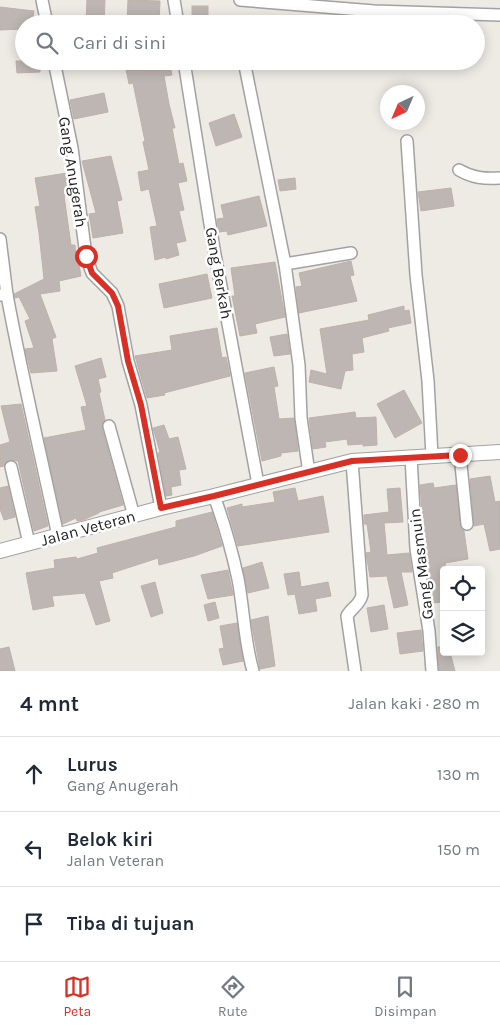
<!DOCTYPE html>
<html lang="id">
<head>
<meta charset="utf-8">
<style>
  :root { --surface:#fff; --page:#f2f2f3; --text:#1f2937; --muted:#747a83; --line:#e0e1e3; --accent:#d93025 }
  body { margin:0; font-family:Karla,sans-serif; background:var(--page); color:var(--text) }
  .controls { position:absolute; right:15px; bottom:15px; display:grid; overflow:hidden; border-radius:5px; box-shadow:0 2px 12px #0003 }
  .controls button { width:45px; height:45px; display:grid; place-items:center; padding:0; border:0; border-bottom:1px solid var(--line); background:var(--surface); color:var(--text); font:25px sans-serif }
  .compass { position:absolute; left:380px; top:85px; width:45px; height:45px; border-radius:50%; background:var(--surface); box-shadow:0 2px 12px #0003; rotate:224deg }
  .stop { position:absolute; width:15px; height:15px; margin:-11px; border:4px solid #d93025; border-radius:50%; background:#fff }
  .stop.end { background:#d93025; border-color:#fff; box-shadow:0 1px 5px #0008 }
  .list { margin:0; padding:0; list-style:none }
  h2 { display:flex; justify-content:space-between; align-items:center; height:65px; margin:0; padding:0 20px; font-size:21px }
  h2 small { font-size:16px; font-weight:400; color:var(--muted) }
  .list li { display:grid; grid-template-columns:32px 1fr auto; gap:15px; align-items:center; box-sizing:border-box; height:75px; padding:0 20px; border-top:1px solid var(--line) }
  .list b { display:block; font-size:19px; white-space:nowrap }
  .list p { margin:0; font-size:16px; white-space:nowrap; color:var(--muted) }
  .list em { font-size:16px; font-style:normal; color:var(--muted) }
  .icon { flex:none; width:28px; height:28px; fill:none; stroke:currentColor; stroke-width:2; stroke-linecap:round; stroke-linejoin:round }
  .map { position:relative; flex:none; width:500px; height:671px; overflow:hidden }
  .search { position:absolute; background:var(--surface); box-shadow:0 2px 12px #0003; left:15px; right:15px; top:15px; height:55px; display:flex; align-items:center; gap:12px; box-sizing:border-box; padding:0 18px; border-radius:28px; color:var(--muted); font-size:19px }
  .sheet { height:290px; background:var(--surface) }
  nav { display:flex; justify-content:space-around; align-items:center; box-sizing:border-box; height:70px; border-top:1px solid var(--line); background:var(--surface); font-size:14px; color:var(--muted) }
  nav a { display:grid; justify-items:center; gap:2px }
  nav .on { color:var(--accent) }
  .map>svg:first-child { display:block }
</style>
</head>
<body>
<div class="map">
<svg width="500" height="671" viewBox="0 0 500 671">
  <rect width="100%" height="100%" fill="#eeebe5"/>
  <!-- building -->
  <g fill="#beb6b2" stroke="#bfb1a9">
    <path d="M87 0H105L104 24H86Z"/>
    <path d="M128 0 160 1 159 24H127Z"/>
    <rect x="192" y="6" width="16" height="18"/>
    <path d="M0 7 34 11 32 24H24V29L0 30Z"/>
    <path d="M16 61H40V72L17 73Z"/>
    <path d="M135 61H169L172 75 164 76 169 104 175 128H172L179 164 183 163 187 181 178 183 184 210 179 211 186 241 176 243 179 255 166 259V257L155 260 150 227 157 226 149 189 141 191 138 172 149 170 143 142 145 141 133 83 129 84 125 64Z"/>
    <path d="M104 93 108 112 74 119 70 100Z"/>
    <path d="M234 114 242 137 216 146 209 123Z"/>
    <path d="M111 156 122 200 117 201 123 233 93 238 89 214 96 213 82 161Z"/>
    <path d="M67 173 70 195 64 196 71 245H75L77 265H79L81 276 59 281 60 291 40 294 56 337 52 339 57 371 31 373 25 349 34 348 25 321 30 319 19 297 15 298 14 294 44 279 39 233 35 207 40 206 35 178Z"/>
    <path d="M295 178 296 189 280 191 278 180Z"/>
    <path d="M451 188 454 206 421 211 418 192Z"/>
    <path d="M259 196 267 226 228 235 227 231 219 232 217 219 224 218 221 205Z"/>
    <path d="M351 261 354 275 350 276 357 301 299 313 296 287 302 286 299 273Z"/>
    <path d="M275 262 285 317 255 324 257 333 240 336 232 296H235L231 268Z"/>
    <path d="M207 274 212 298 164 308 159 284Z"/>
    <path d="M404 306V311L409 310 411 323 388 328 389 331 362 338 364 352 352 354 353 370 345 371 341 389 309 382 311 370 327 374 320 329 369 320 368 315Z"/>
    <path d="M217 328 222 358 226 357 230 376 164 393 165 395 147 398 135 356 172 350 170 336Z"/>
    <path d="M287 334 290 354 274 356 270 337Z"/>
    <path d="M101 358 106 377 98 379 101 392 99 393 105 420 102 424V428L123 505 99 512V513L83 520 77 521 76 518 63 524 44 438 86 430 81 407 87 406 75 366Z"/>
    <path d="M274 367 278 386 274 387 279 419 294 418 298 451 281 453V456L262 461 245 373Z"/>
    <path d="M404 390 422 423 395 438 377 404Z"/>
    <path d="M21 404 48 526 34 531 18 461 9 460 4 466 0 467V445L10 442 1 406Z"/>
    <path d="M355 412 356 418 376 417 377 445 363 446V444L348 445 347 439 325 442 326 447 313 449 309 418Z"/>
    <path d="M164 425 169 439 178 437 186 469 179 470 181 485 171 487 172 495 166 496 158 453 160 452 153 428Z"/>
    <path d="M490 476 495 502 500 501V549L490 551 484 524 474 526 470 479Z"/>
    <path d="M433 483 434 488 456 485 460 525 464 531 468 559 445 563 446 570H444V602L432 603 423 548V534H424L420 485Z"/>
    <path d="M8 486 15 517 4 520 0 509V488Z"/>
    <path d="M295 488 298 501 323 496 329 532 238 546 227 508 242 504V507L275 502 273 492Z"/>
    <path d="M400 488 403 522 384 523 387 555 409 553 412 572H401L408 605 394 608 387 576 370 577 366 553 371 552 367 524H364V515L389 512 387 489Z"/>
    <path d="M212 512 222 546 194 556 159 565 158 558 112 573 113 578 99 581 110 621 96 625 85 593 52 596 54 606 33 610 26 573 55 568 54 560 76 557 77 559 98 553 97 548 176 527V521Z"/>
    <path d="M262 562 269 588 248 593 243 568Z"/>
    <path d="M228 570 233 595 208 599 201 575Z"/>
    <path d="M299 572 301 587 328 582 331 596 315 599 317 611 299 614 295 594 288 595 284 574Z"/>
    <path d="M155 582 163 613 151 617 141 586Z"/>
    <path d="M215 602 219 618 208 621 204 605Z"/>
    <path d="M384 605 388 629 371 632 367 608Z"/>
    <path d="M268 616 275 666 260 669 251 620Z"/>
    <path d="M237 623 243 661 223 665 219 649 224 648 220 626Z"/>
    <path d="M421 630 423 651 400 654 397 633Z"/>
    <path d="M9 647 15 671H0V649Z"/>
    <path d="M438 647H444V652H450L455 671H439Z"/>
  </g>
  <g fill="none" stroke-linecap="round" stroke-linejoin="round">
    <defs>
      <g id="minor">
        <path d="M42 0 47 24"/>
        <path d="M174 0 178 24"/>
        <path d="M240 0 374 11 500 15"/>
        <path d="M54 61 72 148 86 256 92 273 112 293 118 306 128 361 141 405 161 508"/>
        <path d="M184 61 214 249 258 484"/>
        <path d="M244 61 285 264 299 365 301 418 309 473"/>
        <path d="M407 141 416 275 428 381 432 456"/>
        <path d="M459 170C473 178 484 179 500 178"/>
        <path d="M0 239 7 295"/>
        <path d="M285 264 351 253"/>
        <path d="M0 295H7C22 376 41 456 58 536"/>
        <path d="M109 426 134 516"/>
        <path d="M460 455 467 524"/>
        <path d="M411 457 416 549 429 631 432 671"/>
        <path d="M352 461 362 595C360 605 351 608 347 616L355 671"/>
        <path d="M11 467 29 543"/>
        <path d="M214 496C224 523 232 551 238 579 244 610 244 640 253 671"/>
      </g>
      <path id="tertiary" d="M0 551 161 508 214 496 352 461 500 452"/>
    </defs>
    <!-- minor casing -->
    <use href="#minor" stroke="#a2a2a2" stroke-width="14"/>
    <!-- tertiary casing -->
    <use href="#tertiary" stroke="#a2a2a2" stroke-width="16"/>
    <!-- minor -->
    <use href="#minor" stroke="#fff" stroke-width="11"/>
    <!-- tertiary -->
    <use href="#tertiary" stroke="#fff" stroke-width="14"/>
  </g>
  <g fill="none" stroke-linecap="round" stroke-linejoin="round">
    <!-- route -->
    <path stroke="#d93025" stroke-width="6" d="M86 256 92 273 112 293 118 306 128 361 141 405 161 508 214 496 352 461 460 455"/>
  </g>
  <g text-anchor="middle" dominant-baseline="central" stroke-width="5" stroke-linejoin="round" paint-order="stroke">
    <!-- street labels -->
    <g font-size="16" fill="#1e1e1e" stroke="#fff">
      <text transform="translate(73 172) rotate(81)">Gang Anugerah</text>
      <text transform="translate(219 273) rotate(80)">Gang Berkah</text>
      <text transform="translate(88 528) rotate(-15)">Jalan Veteran</text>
      <text transform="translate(421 564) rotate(-97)">Gang Masmuin</text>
    </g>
  </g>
</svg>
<div class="controls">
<button><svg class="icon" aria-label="locate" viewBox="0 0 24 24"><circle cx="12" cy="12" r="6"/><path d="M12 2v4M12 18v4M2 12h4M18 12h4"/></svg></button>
<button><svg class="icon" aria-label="layers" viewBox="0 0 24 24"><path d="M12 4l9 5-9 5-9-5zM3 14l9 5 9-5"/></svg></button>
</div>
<svg class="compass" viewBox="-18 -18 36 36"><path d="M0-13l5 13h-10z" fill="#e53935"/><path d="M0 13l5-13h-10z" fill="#747a83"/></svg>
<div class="stop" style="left:86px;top:256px"></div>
<div class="stop end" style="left:460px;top:455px"></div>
<div class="search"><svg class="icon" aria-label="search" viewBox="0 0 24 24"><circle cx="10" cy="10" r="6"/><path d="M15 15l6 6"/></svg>Cari di sini</div>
</div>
<section class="sheet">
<h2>4 mnt<small>Jalan kaki · 280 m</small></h2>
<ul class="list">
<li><svg class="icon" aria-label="ahead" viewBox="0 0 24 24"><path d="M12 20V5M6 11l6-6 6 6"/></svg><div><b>Lurus</b><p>Gang Anugerah</p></div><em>130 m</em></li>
<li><svg class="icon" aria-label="left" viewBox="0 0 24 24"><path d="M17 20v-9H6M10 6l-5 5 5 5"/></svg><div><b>Belok kiri</b><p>Jalan Veteran</p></div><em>150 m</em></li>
<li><svg class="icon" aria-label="arrive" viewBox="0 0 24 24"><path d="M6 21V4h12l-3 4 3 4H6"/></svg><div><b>Tiba di tujuan</b></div></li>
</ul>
</section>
<nav>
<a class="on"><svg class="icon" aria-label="map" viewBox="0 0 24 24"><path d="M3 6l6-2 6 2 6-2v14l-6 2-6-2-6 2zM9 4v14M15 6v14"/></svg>Peta</a>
<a><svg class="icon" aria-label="directions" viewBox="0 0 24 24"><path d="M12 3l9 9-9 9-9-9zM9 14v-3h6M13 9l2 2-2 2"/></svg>Rute</a>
<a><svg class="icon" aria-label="saved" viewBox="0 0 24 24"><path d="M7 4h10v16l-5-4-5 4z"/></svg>Disimpan</a>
</nav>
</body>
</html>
